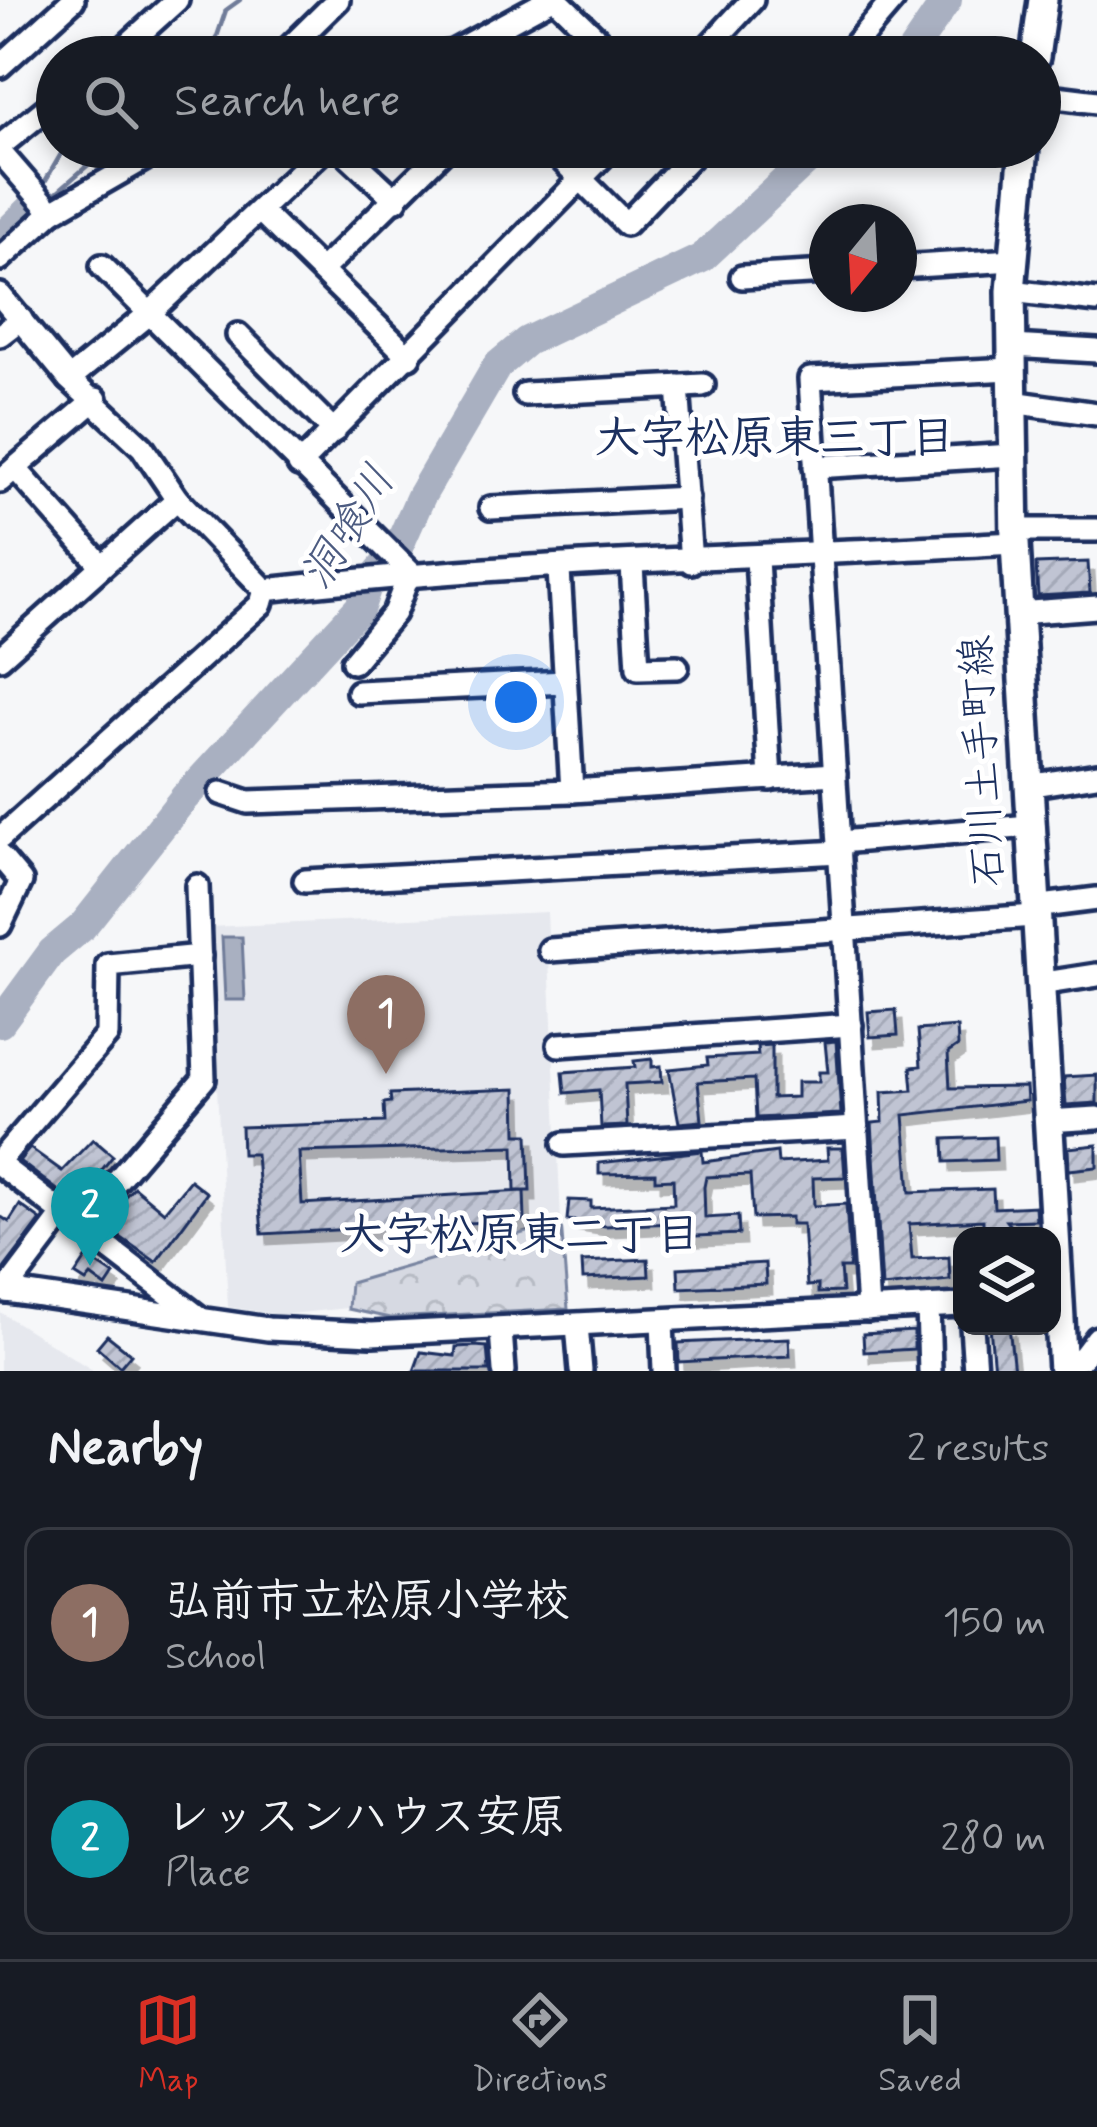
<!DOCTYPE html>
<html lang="en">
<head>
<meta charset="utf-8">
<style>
  :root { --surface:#171b24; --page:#242831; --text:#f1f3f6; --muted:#9ea1a6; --line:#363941; --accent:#d93025 }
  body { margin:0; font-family:Mynerve,"Klee One",sans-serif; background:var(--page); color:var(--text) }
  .controls { position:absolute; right:36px; bottom:36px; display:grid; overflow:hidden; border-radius:24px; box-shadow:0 6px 18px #0003 }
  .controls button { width:108px; height:108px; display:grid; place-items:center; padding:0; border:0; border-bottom:3px solid var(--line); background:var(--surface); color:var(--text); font:60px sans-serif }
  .compass { position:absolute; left:809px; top:204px; width:108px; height:108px; border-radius:50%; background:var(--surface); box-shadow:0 6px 18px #0003; rotate:198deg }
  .you { position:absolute; left:516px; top:702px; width:42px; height:42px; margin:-30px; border:9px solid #fff; border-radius:50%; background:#1a73e8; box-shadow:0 0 0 18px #1a73e833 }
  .badge { display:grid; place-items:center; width:78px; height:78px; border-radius:50%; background:var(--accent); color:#fff; font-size:39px; font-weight:700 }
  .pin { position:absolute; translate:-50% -99px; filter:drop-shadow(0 3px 6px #0008) }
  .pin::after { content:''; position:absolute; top:63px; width:42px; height:36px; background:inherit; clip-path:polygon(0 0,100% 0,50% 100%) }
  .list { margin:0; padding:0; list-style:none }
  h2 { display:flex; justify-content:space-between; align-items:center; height:156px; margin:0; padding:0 48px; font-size:51px }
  h2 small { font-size:39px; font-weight:400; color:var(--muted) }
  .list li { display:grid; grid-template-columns:78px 1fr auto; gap:36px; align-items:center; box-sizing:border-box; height:192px; margin:0 24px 24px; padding:0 24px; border:3px solid var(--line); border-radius:24px }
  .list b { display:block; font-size:45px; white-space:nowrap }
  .list p { margin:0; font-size:39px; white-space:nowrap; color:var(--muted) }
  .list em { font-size:39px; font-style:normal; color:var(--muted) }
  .icon { flex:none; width:66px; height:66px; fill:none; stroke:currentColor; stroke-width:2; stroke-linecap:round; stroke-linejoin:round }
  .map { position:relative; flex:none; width:1097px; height:1371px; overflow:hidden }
  .search { position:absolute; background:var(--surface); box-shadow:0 6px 18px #0003; left:36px; right:36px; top:36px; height:132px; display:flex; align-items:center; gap:30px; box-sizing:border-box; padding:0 42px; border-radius:66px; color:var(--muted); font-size:45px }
  .sheet { height:588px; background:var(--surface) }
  nav { display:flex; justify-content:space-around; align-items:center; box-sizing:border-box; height:168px; border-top:3px solid var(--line); background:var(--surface); font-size:33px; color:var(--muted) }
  nav a { display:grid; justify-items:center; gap:6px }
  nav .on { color:var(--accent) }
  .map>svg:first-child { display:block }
</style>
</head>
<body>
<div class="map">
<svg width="1097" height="1371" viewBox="0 0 1097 1371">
  <defs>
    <pattern id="forest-crowns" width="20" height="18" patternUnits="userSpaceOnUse" patternTransform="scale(3)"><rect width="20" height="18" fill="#d6d9e2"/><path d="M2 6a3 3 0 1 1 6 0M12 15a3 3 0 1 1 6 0" fill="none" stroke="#b7bbc4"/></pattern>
    <pattern id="building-hatch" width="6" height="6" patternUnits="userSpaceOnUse" patternTransform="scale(3)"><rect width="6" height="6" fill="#c0c4d3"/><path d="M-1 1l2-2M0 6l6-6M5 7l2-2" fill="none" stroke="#a4a9b8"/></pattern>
    <filter id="shadow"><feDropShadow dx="6" dy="10" stdDeviation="0" flood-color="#0004"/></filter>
  </defs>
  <rect width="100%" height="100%" fill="#f6f7f9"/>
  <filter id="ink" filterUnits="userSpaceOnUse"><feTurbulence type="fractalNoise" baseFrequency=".00833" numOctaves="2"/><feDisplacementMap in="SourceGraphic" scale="24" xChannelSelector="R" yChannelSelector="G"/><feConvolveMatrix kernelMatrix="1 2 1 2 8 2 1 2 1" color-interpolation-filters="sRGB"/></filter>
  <g filter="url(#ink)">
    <!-- built -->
    <g fill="#e6e8ee">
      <path d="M547 912 561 1221 350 1282 347 1308 281 1315 228 1307 209 927Z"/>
      <path d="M0 1312 94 1371H0Z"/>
    </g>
    <!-- forest -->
    <path fill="url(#forest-crowns)" stroke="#7884a0" stroke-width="3" d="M561 1222 568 1309 390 1318 348 1309 350 1283Z"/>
    <!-- water -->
    <path fill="#a9b0c1" stroke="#707c99" stroke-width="3" d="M222 937H242L245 1000H225Z"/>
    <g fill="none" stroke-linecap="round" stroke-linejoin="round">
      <!-- stream -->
      <g stroke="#707c99" stroke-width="4.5">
        <path d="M190 57 216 42"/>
        <path d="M210 57 226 10 240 0"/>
        <path d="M40 190 61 154 73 147"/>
        <path d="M50 198 109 147"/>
      </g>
      <!-- river -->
      <g stroke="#a9b0c1" stroke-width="30">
        <path d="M908 57 947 0"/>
        <path d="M0 239 33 207"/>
        <path d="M0 1023 52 952 82 927 184 798 360 607 367 586 397 550 421 496 497 366 527 341 702 258 821 147"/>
      </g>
    </g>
    <!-- building -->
    <g fill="url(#building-hatch)" stroke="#1b2f5e" stroke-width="3" filter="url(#shadow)">
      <path d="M1088 562 1090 593 1038 596 1036 564Z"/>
      <path d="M896 1010 898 1035 870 1037 868 1012Z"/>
      <path d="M957 1027 958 1046 948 1053 950 1088 1026 1087 1027 1101 904 1115 910 1192 993 1189 994 1208 1035 1206 1036 1220 1006 1221 1018 1236H983V1220L909 1224 912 1259 949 1257 950 1280 882 1287 872 1123 883 1122 882 1092 913 1090 911 1067 921 1066 918 1030Z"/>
      <path d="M836 1041 841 1114 756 1118 754 1079 698 1082 702 1121 679 1123 669 1069 708 1065 707 1058 758 1055 757 1046 772 1045V1098L797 1097V1082H819V1072H828L825 1042Z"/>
      <path d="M652 1059V1067L661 1066 662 1082 625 1084 627 1126 601 1127 599 1090 565 1093 563 1072 635 1067 634 1061Z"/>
      <path d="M1097 1075V1103L1066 1105 1064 1077Z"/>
      <path d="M516 1089 517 1134H528L530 1191H515L514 1146 299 1152 302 1204 524 1191 525 1220 262 1234 256 1154H242L241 1127 385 1122 384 1103 391 1102 390 1094Z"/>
      <path d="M995 1137 996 1160 945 1162 944 1139Z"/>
      <path d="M93 1139 113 1156 88 1187 82 1181 68 1198 19 1161 30 1148 62 1171Z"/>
      <path d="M1097 1145V1167L1069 1170 1068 1148Z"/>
      <path d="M827 1148H843L845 1177 813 1178 814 1206 846 1204 850 1260 849 1268H840L842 1292 818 1293V1285L807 1286 803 1224H791V1217L753 1218 750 1175 706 1177 704 1187 705 1218 738 1216 739 1234 675 1237 674 1223 605 1226 567 1220 569 1200 591 1201V1208L674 1204 673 1179 655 1180V1173L599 1174V1163L702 1151 703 1162 777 1152 778 1163 828 1160Z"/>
      <path d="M190 1180 207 1193 156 1262 100 1223 134 1187 164 1212Z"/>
      <path d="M20 1205 41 1220 0 1274V1216L9 1222Z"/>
      <path d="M87 1257 114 1275 106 1287 91 1276 86 1282 75 1275Z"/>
      <path d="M648 1259 649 1276 583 1279 582 1262Z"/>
      <path d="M765 1263 766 1284 679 1288 678 1268Z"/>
      <path d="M990 1326H1009L1014 1371H994Z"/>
      <path d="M914 1331V1349L864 1352 863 1334Z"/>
      <path d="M107 1335 131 1354 120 1367 97 1347Z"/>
      <path d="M789 1338 790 1356 679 1362 678 1343Z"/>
      <path d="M475 1346 487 1347 489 1371H414L421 1352 455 1356 456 1347Z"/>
    </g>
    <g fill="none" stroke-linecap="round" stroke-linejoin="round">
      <defs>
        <g id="minor">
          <path d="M557 0 616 57"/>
          <path d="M432 56 453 52 549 0"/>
          <path d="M114 57 177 0"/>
          <path d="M280 57 338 0"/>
          <path d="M699 57 752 0"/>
          <path d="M844 57 893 0"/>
          <path d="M0 66 73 0"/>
          <path d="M1040 95 1097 102"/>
          <path d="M0 146 57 100"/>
          <path d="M339 147 396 200"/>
          <path d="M549 147 626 224 700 147"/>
          <path d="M0 152 52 212"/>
          <path d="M261 212 409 357"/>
          <path d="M0 259 52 212 165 147"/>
          <path d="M102 266 410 572"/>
          <path d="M899 267 1013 260"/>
          <path d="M322 270 447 147"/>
          <path d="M742 277 827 272"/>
          <path d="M1011 291 1097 301"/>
          <path d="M0 295 69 379 142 447 177 499 265 590"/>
          <path d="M0 335 21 319"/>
          <path d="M238 335 334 431"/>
          <path d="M1012 346 1097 351"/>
          <path d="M69 379 149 314 326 147"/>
          <path d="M678 386 691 562"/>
          <path d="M525 394 703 385"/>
          <path d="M1012 402 1097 414"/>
          <path d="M299 465 612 147"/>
          <path d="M815 467 1013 455"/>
          <path d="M15 468 102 566"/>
          <path d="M0 481 96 399"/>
          <path d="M491 508 687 498"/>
          <path d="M1015 530H1097"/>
          <path d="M757 559 770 779"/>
          <path d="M632 565 638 668 677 667"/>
          <path d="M559 570 572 791"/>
          <path d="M265 590C511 561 766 557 1015 543"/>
          <path d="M1018 613 1097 607"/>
          <path d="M0 658 177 499"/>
          <path d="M353 662 394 613 410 572"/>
          <path d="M358 692 565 682"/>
          <path d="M1027 786 1097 775"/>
          <path d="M221 793 248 802 572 791 835 774"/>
          <path d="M0 838 261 604 265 590"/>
          <path d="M840 842 1030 826"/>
          <path d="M0 856 21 881 0 925"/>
          <path d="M305 881 840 852"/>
          <path d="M1034 907 1097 899"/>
          <path d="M550 950 1034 916"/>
          <path d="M1039 984 1097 975"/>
          <path d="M559 1045 851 1025"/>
          <path d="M1047 1121 1097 1118"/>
          <path d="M564 1144 857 1128"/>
          <path d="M0 1160 107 1035 108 965 200 956"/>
          <path d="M0 1165 200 1318"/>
          <path d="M79 1225 204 1079 197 886"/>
          <path d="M0 1290 268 1329 372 1334 962 1305"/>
          <path d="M6 1291 64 1214"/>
          <path d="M928 1307 930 1371"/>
          <path d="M868 1310 810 379 1012 369"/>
          <path d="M662 1321 664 1371"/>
          <path d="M577 1325 581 1371"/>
          <path d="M972 1326 975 1371"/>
          <path d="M501 1330 504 1371"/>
          <path d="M1062 1362 1082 1358 1097 1338"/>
        </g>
        <g id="major">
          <path d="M1035 57 1043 0"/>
          <path d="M1024 147 1011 291 1015 543 1063 1371"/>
        </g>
      </defs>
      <!-- minor casing -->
      <use href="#minor" stroke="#1b2f5e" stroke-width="30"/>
      <!-- major casing -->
      <use href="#major" stroke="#1b2f5e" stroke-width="36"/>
      <!-- minor -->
      <use href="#minor" stroke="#fff" stroke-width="21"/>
      <!-- major -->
      <use href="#major" stroke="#fff" stroke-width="27"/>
    </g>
  </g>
  <g text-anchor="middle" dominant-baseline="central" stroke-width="10" stroke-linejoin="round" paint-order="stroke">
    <!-- street labels -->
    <g font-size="42" fill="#1b2f5e" stroke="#fff">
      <text transform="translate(984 761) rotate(-93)">石川土手町線</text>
    </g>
    <!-- neighbourhood labels -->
    <g font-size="45" font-weight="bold" fill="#1b2f5e" stroke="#fff">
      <text x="775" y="439">大字松原東三丁目</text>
      <text x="520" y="1236">大字松原東二丁目</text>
    </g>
    <!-- water labels -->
    <g font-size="45" font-style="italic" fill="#4d5c81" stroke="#fff">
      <text transform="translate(349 528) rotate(-58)">洞喰川</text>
    </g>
  </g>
</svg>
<div class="controls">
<button><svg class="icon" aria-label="layers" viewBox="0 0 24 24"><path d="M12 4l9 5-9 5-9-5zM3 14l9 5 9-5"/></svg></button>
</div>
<svg class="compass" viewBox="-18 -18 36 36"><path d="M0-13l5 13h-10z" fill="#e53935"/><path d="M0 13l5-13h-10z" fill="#9ea1a6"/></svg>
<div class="you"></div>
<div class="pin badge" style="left:386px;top:1074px;background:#8d6e63">1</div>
<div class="pin badge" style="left:90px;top:1266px;background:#0f9aa8">2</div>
<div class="search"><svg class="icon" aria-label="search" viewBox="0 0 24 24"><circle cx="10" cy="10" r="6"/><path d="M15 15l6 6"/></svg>Search here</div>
</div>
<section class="sheet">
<h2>Nearby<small>2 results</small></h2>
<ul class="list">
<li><span class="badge" style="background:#8d6e63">1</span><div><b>弘前市立松原小学校</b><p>School</p></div><em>150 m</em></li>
<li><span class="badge" style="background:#0f9aa8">2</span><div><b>レッスンハウス安原</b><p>Place</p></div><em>280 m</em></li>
</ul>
</section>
<nav>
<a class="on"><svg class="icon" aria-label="map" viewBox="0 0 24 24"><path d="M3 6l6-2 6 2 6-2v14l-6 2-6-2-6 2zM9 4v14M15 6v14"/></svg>Map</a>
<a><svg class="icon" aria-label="directions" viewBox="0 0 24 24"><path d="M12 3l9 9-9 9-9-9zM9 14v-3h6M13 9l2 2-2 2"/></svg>Directions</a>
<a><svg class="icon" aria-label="saved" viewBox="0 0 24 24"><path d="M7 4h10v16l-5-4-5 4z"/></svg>Saved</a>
</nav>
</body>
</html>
